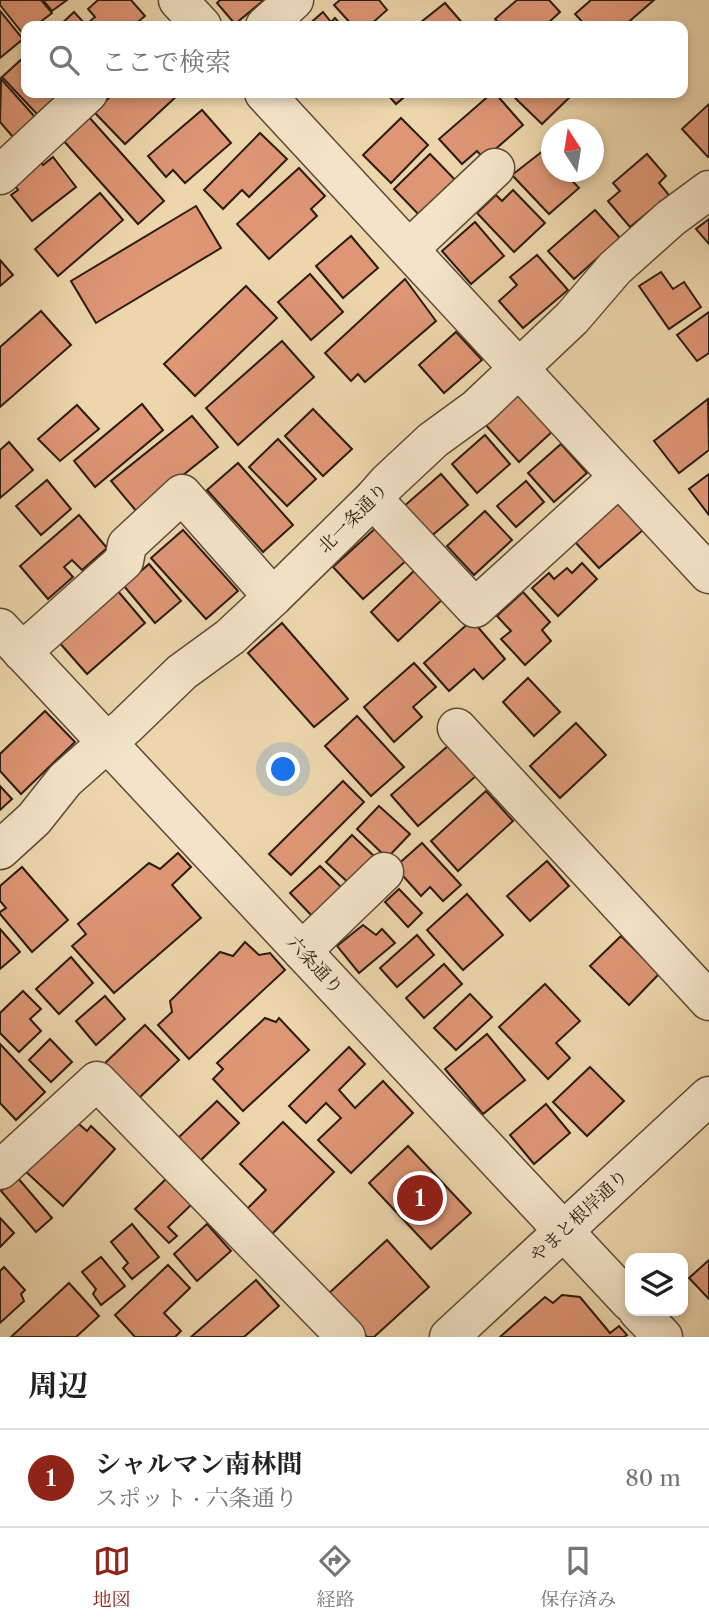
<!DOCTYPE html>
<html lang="ja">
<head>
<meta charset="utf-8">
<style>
  :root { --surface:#fff; --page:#f2f2f2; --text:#222; --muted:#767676; --line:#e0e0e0; --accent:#8f2418 }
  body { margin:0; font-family:"Libre Caslon Text","Noto Serif JP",serif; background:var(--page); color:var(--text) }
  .controls { position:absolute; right:21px; bottom:21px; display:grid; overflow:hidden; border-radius:14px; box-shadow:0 4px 10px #0003 }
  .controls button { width:63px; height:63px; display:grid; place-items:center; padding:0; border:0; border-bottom:2px solid var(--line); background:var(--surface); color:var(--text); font:35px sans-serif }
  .compass { position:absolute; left:541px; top:119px; width:63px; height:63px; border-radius:50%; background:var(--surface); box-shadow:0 4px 10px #0003; rotate:348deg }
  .you { position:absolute; left:284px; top:770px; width:24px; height:24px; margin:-18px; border:5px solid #fff; border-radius:50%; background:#1a73e8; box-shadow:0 0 0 10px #1a73e833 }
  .badge { display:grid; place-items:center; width:46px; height:46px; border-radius:50%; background:var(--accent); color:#fff; font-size:23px; font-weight:700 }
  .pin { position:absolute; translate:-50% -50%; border:4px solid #fff; box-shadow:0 2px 7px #0006 }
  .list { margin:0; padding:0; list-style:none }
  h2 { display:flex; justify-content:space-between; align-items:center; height:91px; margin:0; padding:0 28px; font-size:30px }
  h2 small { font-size:23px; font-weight:400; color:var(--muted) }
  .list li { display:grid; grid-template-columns:46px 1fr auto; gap:21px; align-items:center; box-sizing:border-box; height:98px; padding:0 28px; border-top:2px solid var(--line) }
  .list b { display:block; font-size:26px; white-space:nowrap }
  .list p { margin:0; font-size:23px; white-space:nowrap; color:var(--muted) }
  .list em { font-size:23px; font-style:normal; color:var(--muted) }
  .icon { flex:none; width:38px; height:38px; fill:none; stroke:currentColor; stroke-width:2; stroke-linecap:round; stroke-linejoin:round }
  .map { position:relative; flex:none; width:709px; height:1337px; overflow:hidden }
  .search { position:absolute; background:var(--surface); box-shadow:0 4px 10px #0003; left:21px; right:21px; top:21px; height:77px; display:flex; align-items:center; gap:18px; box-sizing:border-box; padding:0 24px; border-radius:14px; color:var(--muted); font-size:26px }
  .sheet { height:189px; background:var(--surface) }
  nav { display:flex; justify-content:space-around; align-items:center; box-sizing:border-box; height:98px; border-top:2px solid var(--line); background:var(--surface); font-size:19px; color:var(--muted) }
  nav a { display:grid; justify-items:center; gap:4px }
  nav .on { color:var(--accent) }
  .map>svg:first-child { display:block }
</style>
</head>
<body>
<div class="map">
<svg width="709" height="1337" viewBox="0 0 709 1337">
  <rect width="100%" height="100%" fill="#edd6ac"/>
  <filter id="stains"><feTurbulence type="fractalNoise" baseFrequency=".00286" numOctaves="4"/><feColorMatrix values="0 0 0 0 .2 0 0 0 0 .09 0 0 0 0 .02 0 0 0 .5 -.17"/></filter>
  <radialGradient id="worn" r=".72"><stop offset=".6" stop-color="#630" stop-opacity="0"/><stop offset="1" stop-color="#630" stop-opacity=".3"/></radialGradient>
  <!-- building -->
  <g fill="#de9675" stroke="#2b1b10" stroke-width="2">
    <path d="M0 0H41L52 13 35 26H26V34L24 35 0 5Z"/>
    <path d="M43 0H67L52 11Z"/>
    <path d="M98 0H131L145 16 133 26H93L89 22 95 17 88 9Z"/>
    <path d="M220 0H264L235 24 217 3Z"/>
    <path d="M340 0H379L387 10 369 26H353L334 5Z"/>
    <path d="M517 0H549L560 12 545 26H502L495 19Z"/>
    <path d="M591 0H654L624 26H586L575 14Z"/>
    <path d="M445 3 465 26H416Z"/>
    <path d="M0 11 23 39 0 58Z"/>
    <path d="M74 12 87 26H59Z"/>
    <path d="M323 12 331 22 335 18 342 26H307Z"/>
    <path d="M24 57 26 59V93H58L59 94 37 114 2 77Z"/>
    <path d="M1 79 35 117 13 137 0 122Z"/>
    <path d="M114 93H180L125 144 94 112Z"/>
    <path d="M386 93H409L396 104Z"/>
    <path d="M492 93H495L523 125 484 159 477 151 462 164 439 139Z"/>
    <path d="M510 93H574L542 124Z"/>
    <path d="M709 104V157H708L682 129Z"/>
    <path d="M202 110 231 143 185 183 173 170 166 177 148 156Z"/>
    <path d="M88 116 164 201 138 224 62 139Z"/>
    <path d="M401 118 428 145 391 183 363 155Z"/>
    <path d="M260 133 287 159 249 197 242 190 223 209 204 190Z"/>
    <path d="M544 150 552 158V172H564L579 188 549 214 512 175Z"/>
    <path d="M430 154 462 187 426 222 394 189Z"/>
    <path d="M647 154 666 176 659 183 669 195 630 227 608 201 620 191 613 183Z"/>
    <path d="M53 157 76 187 32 221 11 195 18 190 12 181 39 159 43 165Z"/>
    <path d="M299 168 325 196 311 209 317 216 269 259 237 224Z"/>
    <path d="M513 190 545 223 514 252 477 213 496 195 502 201Z"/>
    <path d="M100 193 123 220 58 276 35 249Z"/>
    <path d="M196 206 221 248 96 323 71 281Z"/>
    <path d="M595 210 620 238 574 279 548 251Z"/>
    <path d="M709 219V244L696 229Z"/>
    <path d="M475 222 504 256 471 284 442 251Z"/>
    <path d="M351 236 378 268 343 298 316 266Z"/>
    <path d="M537 255 568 290 523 328 499 301 517 285 510 277Z"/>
    <path d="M0 260 13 275 0 286Z"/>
    <path d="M661 272 673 289 684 282 701 307 669 329 639 286Z"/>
    <path d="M310 274 343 312 311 340 278 302Z"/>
    <path d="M405 279 436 321 365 382 358 374 351 381 325 353Z"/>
    <path d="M246 286 277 318 195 396 164 364Z"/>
    <path d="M41 311 71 345 0 407V347Z"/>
    <path d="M709 312V353L697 361 677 335Z"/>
    <path d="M456 332 482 360 444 393 419 365Z"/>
    <path d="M282 341 314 377 238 445 206 408Z"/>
    <path d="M519 392 553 431 519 462 484 423Z"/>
    <path d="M708 399 709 450 679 473 654 441Z"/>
    <path d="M142 404 163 430 95 487 74 461Z"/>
    <path d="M77 405 99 429 60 461 38 439Z"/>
    <path d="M313 409 352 449 323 476 285 436Z"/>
    <path d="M192 416 218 447 137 512 111 481Z"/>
    <path d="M485 435 510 464 477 493 452 464Z"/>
    <path d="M278 439 316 479 287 506 249 467Z"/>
    <path d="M9 442 33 470 0 498V450Z"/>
    <path d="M561 444 587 473 554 502 528 473Z"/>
    <path d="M238 463 293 525 263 552 207 490Z"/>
    <path d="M441 474 468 505 429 538 403 507Z"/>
    <path d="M709 474V515L689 489Z"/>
    <path d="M47 480 71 509 41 535 16 506Z"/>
    <path d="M526 481 544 502 516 527 497 506Z"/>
    <path d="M616 502 643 530 599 568 575 542Z"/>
    <path d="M485 511 512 540 474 575 447 546Z"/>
    <path d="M79 515 107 548 82 570 72 560 64 567 73 577 48 599 20 566Z"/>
    <path d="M378 526 408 559 363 599 333 567Z"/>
    <path d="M183 530 238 591 206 619 151 558Z"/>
    <path d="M582 563 597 579 558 616 532 588 549 573 554 579 567 568 572 573Z"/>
    <path d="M149 564 181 601 155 623 124 586Z"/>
    <path d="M417 568 445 597 398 641 371 612Z"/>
    <path d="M117 590 145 623 87 674 58 641Z"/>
    <path d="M523 592 550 622 542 630 551 641 525 665 501 639 511 631 497 616Z"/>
    <path d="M472 620 505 659 483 679 474 669 449 691 424 663Z"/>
    <path d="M282 623 348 699 314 727 248 653Z"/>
    <path d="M414 663 436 687 413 707 422 717 394 742 364 707Z"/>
    <path d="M528 678 560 712 534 736 503 702Z"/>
    <path d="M45 711 75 742 21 794 0 771V754Z"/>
    <path d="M357 716 404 767 371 796 325 746Z"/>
    <path d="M576 723 606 755 560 798 530 766Z"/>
    <path d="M448 746 476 776 418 826 391 795Z"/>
    <path d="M343 781 364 802 291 875 269 854Z"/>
    <path d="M0 786 12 799 0 810Z"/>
    <path d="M486 791 513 821 458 871 431 841Z"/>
    <path d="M379 806 410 834 387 858 357 829Z"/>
    <path d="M352 835 378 860 352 886 326 862Z"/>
    <path d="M422 843 461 885 443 901 430 887 421 896 395 867Z"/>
    <path d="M178 853 191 867 172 885 201 918 114 993 72 946 86 934 78 924 149 863 160 869Z"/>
    <path d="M547 861 569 886 530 921 507 896Z"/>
    <path d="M320 866 343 889 314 918 290 893Z"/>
    <path d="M22 867 68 920 32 952 0 914V912L6 908 0 901V886Z"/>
    <path d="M399 889 422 913 408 927 385 902Z"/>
    <path d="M467 894 503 935 463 970 427 930Z"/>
    <path d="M363 925 376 935 382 929 395 943 359 973 337 946Z"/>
    <path d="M0 929 20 952 0 969Z"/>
    <path d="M417 935 434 955 397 987 380 968Z"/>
    <path d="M621 936 659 974 629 1005 590 966Z"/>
    <path d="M245 942 259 955 270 953 285 970 189 1059 158 1025 172 1012 170 1001 220 952 233 956Z"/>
    <path d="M71 957 93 983 59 1014 36 989Z"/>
    <path d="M444 964 462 984 424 1018 406 998Z"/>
    <path d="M545 984 580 1021 556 1043 570 1058 548 1079 499 1027Z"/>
    <path d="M23 991 41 1009 30 1019 41 1031 19 1052 0 1033V1013Z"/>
    <path d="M470 994 492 1017 456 1050 434 1028Z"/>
    <path d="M105 996 125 1019 96 1045 76 1021Z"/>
    <path d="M265 1018 276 1022 279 1018 309 1050 243 1111 213 1079 223 1069 217 1063Z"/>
    <path d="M145 1025 179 1060 139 1098 105 1063Z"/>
    <path d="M487 1034 525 1080 483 1114 445 1069Z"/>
    <path d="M50 1039 72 1062 51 1082 29 1060Z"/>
    <path d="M0 1044 45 1092 16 1120 0 1103Z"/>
    <path d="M349 1047 365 1064 339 1090 355 1108 383 1081 413 1113 351 1173 318 1140 341 1118 326 1103 306 1123 289 1106Z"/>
    <path d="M590 1067 624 1101 587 1136 553 1102Z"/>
    <path d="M217 1101 239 1123 200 1161 178 1138Z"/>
    <path d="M546 1104 570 1133 534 1164 510 1135Z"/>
    <path d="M73 1119 87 1131 91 1126 115 1149 63 1206 24 1170Z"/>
    <path d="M283 1122 334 1172 270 1236 245 1211 266 1190 240 1164Z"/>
    <path d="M408 1146 471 1213 431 1249 369 1183Z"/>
    <path d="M17 1177 52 1218 36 1232 1 1191Z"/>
    <path d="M166 1179 191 1205 168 1227 177 1236 169 1243 135 1209Z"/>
    <path d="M0 1218 14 1233 0 1247Z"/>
    <path d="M132 1224 159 1257 132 1279 123 1268 128 1263 111 1242Z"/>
    <path d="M207 1224 231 1251 197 1281 174 1254Z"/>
    <path d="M387 1240 429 1287 374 1337H367L328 1294Z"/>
    <path d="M101 1257 125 1286 101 1305 93 1294 96 1289 82 1272Z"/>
    <path d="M709 1260V1299L689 1278Z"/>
    <path d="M168 1265 190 1288 164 1313 181 1331 175 1337H135L115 1315Z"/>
    <path d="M4 1267 25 1290 21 1294 24 1301 0 1323V1271Z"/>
    <path d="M256 1280 279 1306 244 1337H191Z"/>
    <path d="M69 1283 99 1316 76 1337H11Z"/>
    <path d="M562 1295 580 1297 610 1333 619 1326 627 1335 624 1337H500L545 1297 553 1303Z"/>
  </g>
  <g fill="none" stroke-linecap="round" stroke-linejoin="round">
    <defs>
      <g id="minor">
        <path d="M178 0 202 26"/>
        <path d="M265 26 294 0"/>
        <path d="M264 93 709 574"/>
        <path d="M0 175 88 93"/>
        <path d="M409 249 495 168"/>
        <path d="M373 499 475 608 619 477"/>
        <path d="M0 628 630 1302"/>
        <path d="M22 652 124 561 127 545 182 494 273 597"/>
        <path d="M457 728 709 1001"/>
        <path d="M0 850 34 819 65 780 126 726 182 672 230 637 273 597 373 499 387 483 433 440 477 408 572 318 615 268 671 218 709 190"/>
        <path d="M302 951 384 872"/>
        <path d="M0 1170 97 1081 346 1337"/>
        <path d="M638 1311 663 1337"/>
        <path d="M449 1337 709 1096"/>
      </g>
    </defs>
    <!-- minor casing -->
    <use href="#minor" stroke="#5c4a37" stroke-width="41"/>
    <!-- minor -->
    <use href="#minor" stroke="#f3e4c9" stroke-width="38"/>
  </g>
  <g text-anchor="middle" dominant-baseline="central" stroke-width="5" stroke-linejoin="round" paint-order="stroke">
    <!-- street labels -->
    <g font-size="18" fill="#2b1b10" stroke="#f3e4c9">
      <text transform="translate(353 518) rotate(-45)">北一条通り</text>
      <text transform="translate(315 965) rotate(47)">六条通り</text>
      <text transform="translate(579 1216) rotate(-43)">やまと根岸通り</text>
    </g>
  </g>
  <rect width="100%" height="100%" filter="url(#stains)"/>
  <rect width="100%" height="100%" fill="url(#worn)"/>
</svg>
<div class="controls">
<button><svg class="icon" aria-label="layers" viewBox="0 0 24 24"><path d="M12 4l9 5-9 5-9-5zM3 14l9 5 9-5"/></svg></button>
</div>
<svg class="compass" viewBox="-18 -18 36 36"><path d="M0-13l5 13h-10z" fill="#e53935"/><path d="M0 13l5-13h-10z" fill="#767676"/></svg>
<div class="you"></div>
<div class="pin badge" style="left:420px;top:1198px">1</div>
<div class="search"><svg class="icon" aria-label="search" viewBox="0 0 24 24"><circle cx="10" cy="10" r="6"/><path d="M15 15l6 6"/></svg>ここで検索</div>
</div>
<section class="sheet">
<h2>周辺<small></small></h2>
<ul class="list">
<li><span class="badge">1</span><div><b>シャルマン南林間</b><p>スポット · 六条通り</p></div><em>80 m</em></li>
</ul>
</section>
<nav>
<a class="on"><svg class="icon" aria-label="map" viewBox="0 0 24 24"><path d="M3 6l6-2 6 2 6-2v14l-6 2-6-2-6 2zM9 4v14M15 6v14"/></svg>地図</a>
<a><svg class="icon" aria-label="directions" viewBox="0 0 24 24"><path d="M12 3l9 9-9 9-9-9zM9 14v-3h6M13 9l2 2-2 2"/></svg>経路</a>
<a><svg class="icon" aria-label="saved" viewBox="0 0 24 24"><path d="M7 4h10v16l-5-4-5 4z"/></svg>保存済み</a>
</nav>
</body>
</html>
